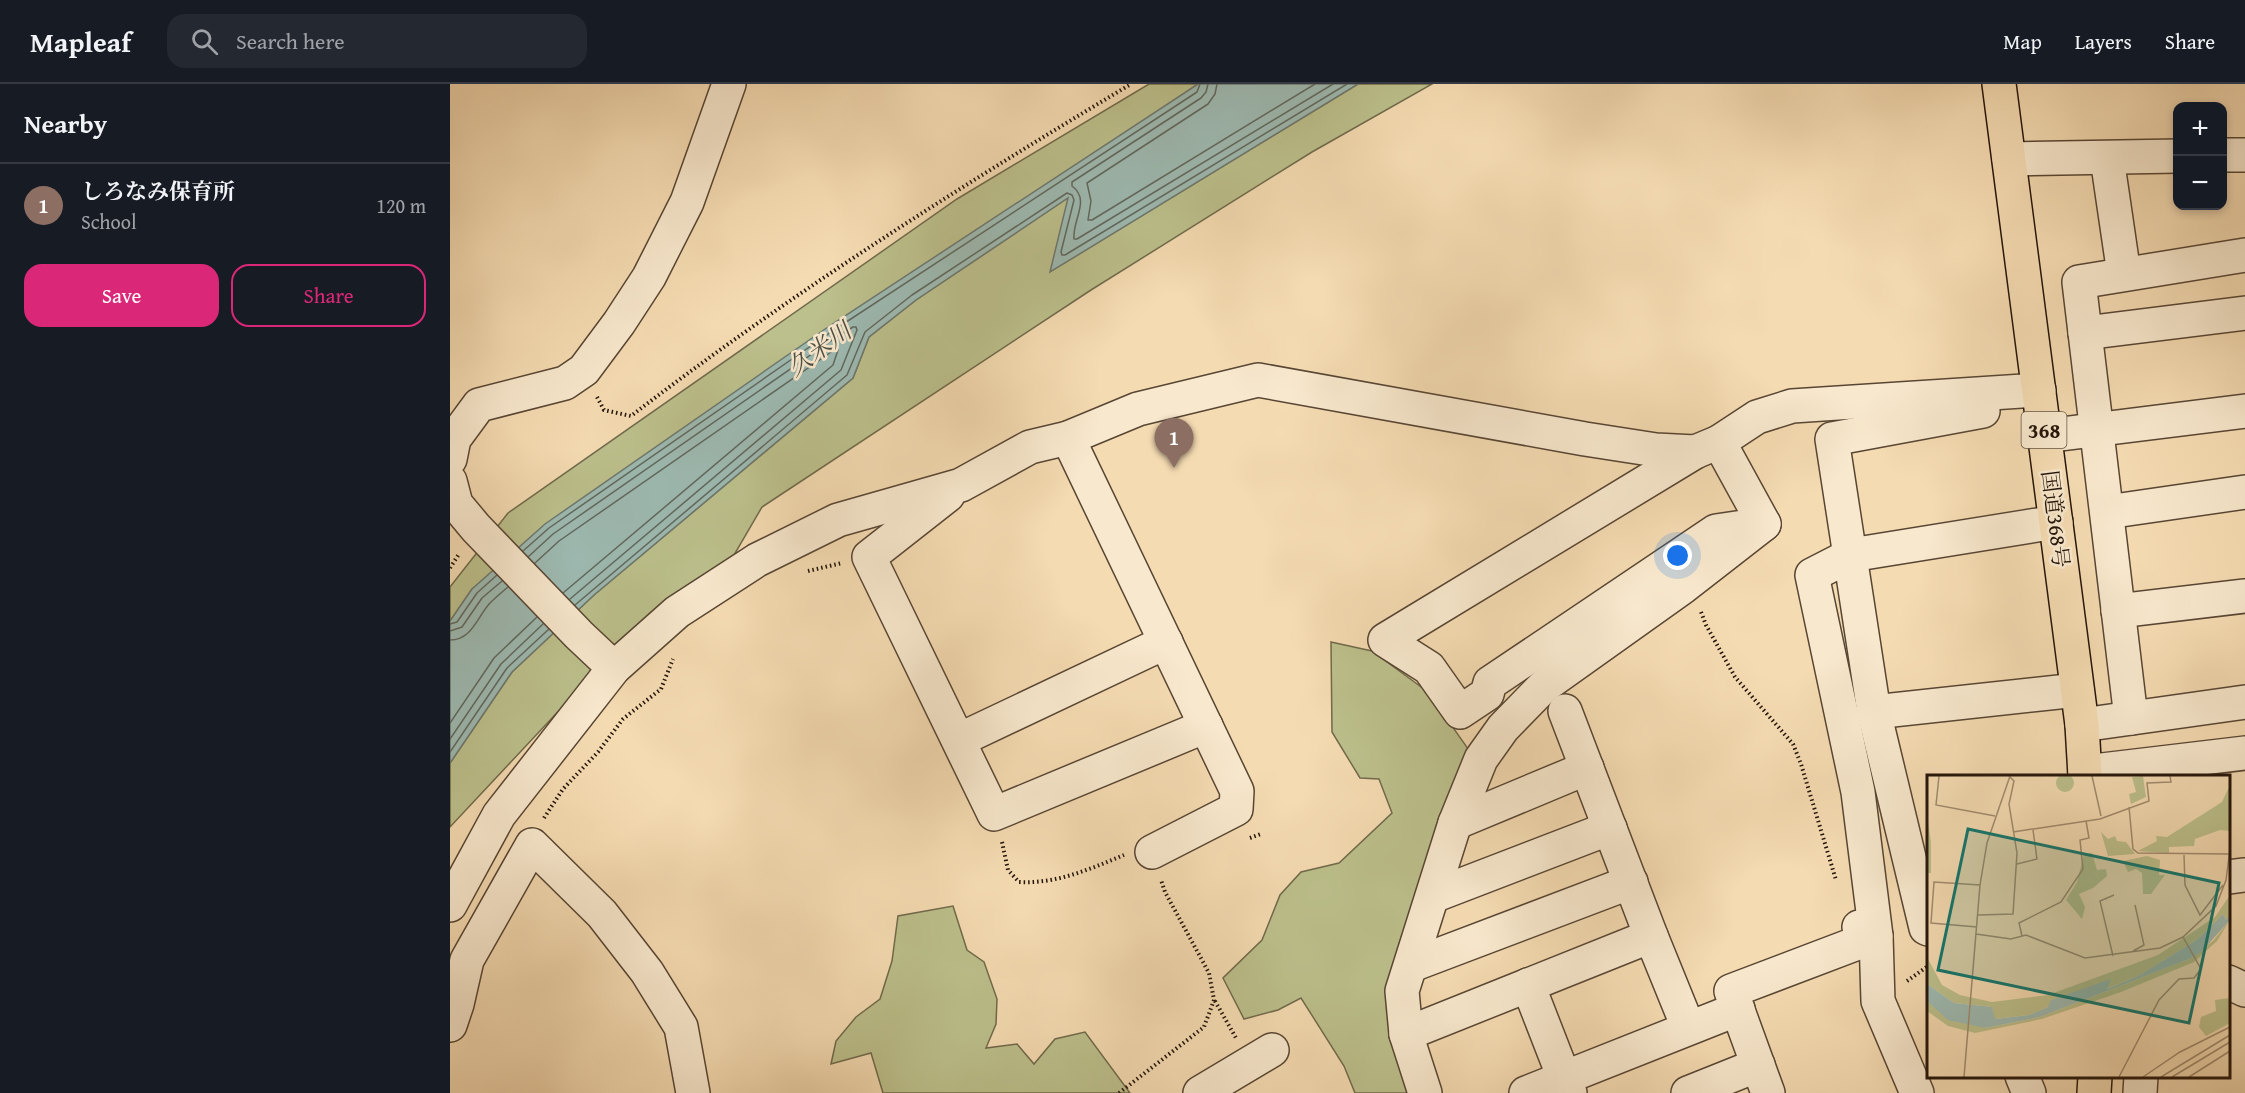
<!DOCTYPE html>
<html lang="en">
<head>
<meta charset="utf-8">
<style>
  :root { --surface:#171b24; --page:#242831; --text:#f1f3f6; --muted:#9ea1a6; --line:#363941; --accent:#db2777 }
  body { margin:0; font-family:"Gentium Book Plus","Noto Serif JP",serif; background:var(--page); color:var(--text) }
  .controls { position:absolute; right:18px; top:18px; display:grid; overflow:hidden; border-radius:12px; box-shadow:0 3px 9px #0003 }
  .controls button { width:54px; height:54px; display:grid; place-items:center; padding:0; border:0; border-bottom:2px solid var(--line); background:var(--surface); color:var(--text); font:30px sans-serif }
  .you { position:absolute; left:1228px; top:472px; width:21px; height:21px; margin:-15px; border:4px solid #fff; border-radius:50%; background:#1a73e8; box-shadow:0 0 0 9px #1a73e833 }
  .badge { display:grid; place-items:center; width:39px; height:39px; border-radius:50%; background:var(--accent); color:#fff; font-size:20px; font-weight:700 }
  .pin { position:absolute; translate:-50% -50px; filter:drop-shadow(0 2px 3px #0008) }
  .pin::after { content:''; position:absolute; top:32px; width:21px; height:18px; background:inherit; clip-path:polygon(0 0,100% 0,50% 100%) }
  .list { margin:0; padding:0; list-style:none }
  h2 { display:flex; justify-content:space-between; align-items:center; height:78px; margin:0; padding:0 24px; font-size:26px }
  h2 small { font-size:20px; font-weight:400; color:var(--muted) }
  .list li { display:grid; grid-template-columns:39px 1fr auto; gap:18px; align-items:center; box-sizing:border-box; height:84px; padding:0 24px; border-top:2px solid var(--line) }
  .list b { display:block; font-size:22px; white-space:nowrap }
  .list p { margin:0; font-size:20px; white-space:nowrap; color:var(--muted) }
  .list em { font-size:20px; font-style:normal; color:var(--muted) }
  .actions { display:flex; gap:12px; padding:18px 24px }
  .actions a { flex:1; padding:14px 0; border:2px solid var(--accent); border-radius:18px; text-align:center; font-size:21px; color:var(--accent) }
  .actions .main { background:var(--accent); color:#fff }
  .icon { flex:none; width:33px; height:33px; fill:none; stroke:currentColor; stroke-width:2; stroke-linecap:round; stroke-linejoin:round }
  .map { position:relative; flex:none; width:1795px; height:1009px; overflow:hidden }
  header { display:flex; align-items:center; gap:36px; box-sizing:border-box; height:84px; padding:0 30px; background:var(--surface); border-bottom:2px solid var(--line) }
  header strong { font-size:28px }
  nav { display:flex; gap:33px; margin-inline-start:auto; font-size:21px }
  .search { width:420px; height:54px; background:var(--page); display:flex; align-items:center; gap:15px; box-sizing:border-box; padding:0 21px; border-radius:18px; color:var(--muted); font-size:22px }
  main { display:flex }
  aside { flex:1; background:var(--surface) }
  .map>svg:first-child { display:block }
</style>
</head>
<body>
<header>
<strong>Mapleaf</strong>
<div class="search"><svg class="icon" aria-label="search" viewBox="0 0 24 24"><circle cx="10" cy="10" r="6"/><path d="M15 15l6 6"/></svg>Search here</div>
<nav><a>Map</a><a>Layers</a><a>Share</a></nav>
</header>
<main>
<aside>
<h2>Nearby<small></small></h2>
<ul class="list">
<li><span class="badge" style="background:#8d6e63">1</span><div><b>しろなみ保育所</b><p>School</p></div><em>120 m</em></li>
</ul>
<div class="actions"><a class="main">Save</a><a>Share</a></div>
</aside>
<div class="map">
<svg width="1795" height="1009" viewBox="0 0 1795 1009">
  <rect width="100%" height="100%" fill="#f5dbb2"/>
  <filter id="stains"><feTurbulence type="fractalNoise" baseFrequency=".00333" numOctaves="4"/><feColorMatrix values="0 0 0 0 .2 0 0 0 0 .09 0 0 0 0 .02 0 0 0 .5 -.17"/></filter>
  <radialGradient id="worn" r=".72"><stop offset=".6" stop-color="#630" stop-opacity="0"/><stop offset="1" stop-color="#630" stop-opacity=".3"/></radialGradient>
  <!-- green -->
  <g fill="#bcc08c" stroke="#706a4b" stroke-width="1.5">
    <path d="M699 0H748L22 505 0 537V503L58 429 507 115Z"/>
    <path d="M908 0H982L862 68 641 206 312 423 280 478 176 555 0 743V679L62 588 144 511 403 294 419 253 466 216 619 113 601 187Z"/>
    <path d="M881 558 922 567 978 608 1021 669 971 808 959 1009H905L894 982 851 914 828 926 794 935 773 894 812 856 830 811 851 788 889 779 942 729 929 695 910 694 882 648Z"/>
    <path d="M503 822 517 866 534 878 547 915 546 940 536 964 567 960 584 980 605 955 635 948 680 1009H433L421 969 381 980 386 957 406 933 430 915 442 877 448 832Z"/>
  </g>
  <!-- water -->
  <path fill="#9dbab2" stroke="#6d786f" stroke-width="1.5" d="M748 0H908L600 188 618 114 466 216 419 253 403 294 144 511 62 588 0 679V537L22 505 95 440 378 243Z"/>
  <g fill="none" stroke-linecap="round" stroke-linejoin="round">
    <!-- shore -->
    <g stroke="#60685e" stroke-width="1.5">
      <path d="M758 0 756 8 751 14 622 98V102C641 116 622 136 624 155H627L883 0"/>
      <path d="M767 0 765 10 758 20 637 99 641 117 638 136H642L865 0"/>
      <path d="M73 467 99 444 381 248 747 8 750 0"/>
      <path d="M78 473 103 450 385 254 403 243H406L407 246 391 286 120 515"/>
      <path d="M85 479 109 457 384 266H388L383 281 113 509"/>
      <path d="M125 521 397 291 415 248 462 211 617 109 622 111 624 116 611 168 612 171H615L897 0"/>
      <path d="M0 540 7 538 27 509 47 491"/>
      <path d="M0 547 12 543 32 514 52 497"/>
      <path d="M0 556C22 556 27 533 40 519 46 513 52 508 58 503"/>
      <path d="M0 639 44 574 87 533"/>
      <path d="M0 655 51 580 93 540"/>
      <path d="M0 668 57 584 99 545"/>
    </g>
    <defs>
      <g id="minor">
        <path d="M1772 71H1795"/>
        <path d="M1657 74 1674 190"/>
        <path d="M1559 75 1728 72"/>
        <path d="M1635 249 1795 229"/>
        <path d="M1595 352 1795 327"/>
        <path d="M618 354 787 707 786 725 702 768"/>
        <path d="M0 375 4 355 29 321 115 299 134 286 169 239 199 193 237 118 279 0"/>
        <path d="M0 397 6 420 26 444 129 551 164 584"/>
        <path d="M498 411 419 473 544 730 756 642"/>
        <path d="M1657 428 1795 408"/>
        <path d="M1314 440 1266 447 1040 599 1037 610 1010 628 979 584 935 556 1245 368 1269 358 1307 333 1342 322 1589 306"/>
        <path d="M1668 527 1795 512"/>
        <path d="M1115 627 1201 852 1238 943"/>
        <path d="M1424 628 1627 606"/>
        <path d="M1681 634 1629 198 1795 171"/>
        <path d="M1632 641 1795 618"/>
        <path d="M509 656 716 558"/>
        <path d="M1635 688 1795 669"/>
        <path d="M1005 739 1137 684"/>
        <path d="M1778 793 1795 791"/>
        <path d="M983 812 1160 744"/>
        <path d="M0 821 49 731 164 584 227 528 307 476 388 436 511 401 580 363 618 354 688 325 808 296 1135 355 1206 366 1245 368"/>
        <path d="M1478 845 1476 844 1424 628 1382 355 1533 327"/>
        <path d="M962 881 1181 798"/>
        <path d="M1778 898 1795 906"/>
        <path d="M1078 901 1120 1009"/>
        <path d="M0 941 7 920 17 876 82 761 152 830 197 888 231 943 243 1009"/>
        <path d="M956 950 1201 852"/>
        <path d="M1572 992 1579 1009"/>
        <path d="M750 1009 822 966"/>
        <path d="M975 1009 956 950 952 907 1005 739 1031 675 1053 644 1094 602 1233 503 1314 440 1269 358"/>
        <path d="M1076 1009 1288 925"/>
        <path d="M1238 1009 1308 981"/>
        <path d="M1318 1009 1281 907 1426 852 1409 843"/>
        <path d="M1467 1009 1428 917 1426 852 1408 708 1362 491 1401 471 1606 438"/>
        <path d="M1690 1009 1691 992"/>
      </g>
      <g id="highway">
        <path d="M1549 0 1632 641 1635 692"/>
        <path d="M1644 1009 1645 992"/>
      </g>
    </defs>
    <!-- minor casing -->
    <use href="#minor" stroke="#584634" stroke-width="36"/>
    <!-- highway casing -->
    <use href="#highway" stroke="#24150a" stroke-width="36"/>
    <!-- path -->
    <g stroke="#24150a" stroke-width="4" stroke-dasharray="1.5 3" stroke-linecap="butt">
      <path d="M147 313 154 326 181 332C340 210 509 103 681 0"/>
      <path d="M0 484 9 470"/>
      <path d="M358 487 392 479"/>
      <path d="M1251 528 1256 541 1285 593 1343 660 1351 680 1386 796"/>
      <path d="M94 734 113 705 148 668 173 635 211 605 223 575"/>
      <path d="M800 754 811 750"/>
      <path d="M552 758 558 786 569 798C607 800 640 785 674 771"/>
      <path d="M1457 897 1478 882"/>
      <path d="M765 917 786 954"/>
      <path d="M669 1009 754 943 764 916 759 889 715 808 711 796"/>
    </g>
    <!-- minor -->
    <use href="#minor" stroke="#f8e8cd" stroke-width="33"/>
    <!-- highway -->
    <use href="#highway" stroke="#f5dbb2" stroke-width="33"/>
  </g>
  <g text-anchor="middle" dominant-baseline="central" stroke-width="5" stroke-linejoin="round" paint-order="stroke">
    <!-- shield labels -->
    <rect fill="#f8e8cd" stroke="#645444" stroke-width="1.5" x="1571.5" y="328" width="45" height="36" rx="4.5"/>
    <g font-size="21" font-weight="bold" fill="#24150a">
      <text x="1594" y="346">368</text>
    </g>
    <!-- street labels -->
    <g font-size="22" fill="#24150a" stroke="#f8e8cd">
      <text transform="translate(1606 435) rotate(83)">国道368号</text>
    </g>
    <!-- water labels -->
    <g font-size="24" font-style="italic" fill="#4e4f45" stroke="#f8e8cd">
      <text transform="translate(369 265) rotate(-36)">久米川</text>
    </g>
  </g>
  <!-- overview -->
  <g transform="translate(1477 691)">
    <rect width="303" height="303" fill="#f5dbb2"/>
    <path d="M129 8a9 9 0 1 1 18 0a9 9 0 1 1-18 0ZM216 1 219 22 204 29 202 19 209 17 205 2ZM303 10V56L293 55 268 64 267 71 242 72V78L211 76 230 66 229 61 240 62 295 27ZM0 40 4 67V98H0ZM174 57 181 64 188 61 190 66 199 67 208 79 181 81ZM165 78 170 95 179 94 180 101 166 113 152 119 158 132 155 144 139 125 150 107 157 79ZM220 81 233 85 232 100H238L224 119H216L215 98 209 94 201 97 196 86ZM303 120V139L299 145 296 139 271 164 211 201 179 214 183 205 102 240 67 244 65 232 27 228 0 209V182L15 210 33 220 65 227 121 220 231 180 288 142ZM303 145 290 166 267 187 194 217 115 244 48 258 21 251 0 236V226L58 253 113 242 262 184 286 166ZM303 223V248L279 261 272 252 274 242 289 236 288 225Z" fill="#bcc08c"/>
    <path d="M296 139 299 145 303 139V145L274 177 262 184 113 242 58 253 21 245 0 226V209L27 228 65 232 68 244 102 240 121 232 124 225 184 204 180 214 211 201 271 164Z" fill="#9dbab2"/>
    <path fill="none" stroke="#a18c6f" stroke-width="1.5" d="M12 1 9 30 68 41M165 1 174 41M202 32 206 74 211 78 302 79M86 57 173 44 222 26 220 8 244 7 243 1M257 80 258 110 273 140 296 110M90 89 110 84 106 55M51 140 86 139 90 78 82 29 87 6 82 1M50 152 4 148 7 107 53 110M49 159 84 164 99 160 158 183 233 173 256 162 289 131 299 105 303 74M95 161 92 148 134 127 156 94 153 65 162 63 159 46M206 176 217 170 208 130M186 181 173 126 187 120M37 302 53 110 60 68 83 1M192 302 232 225 252 204 267 203 274 194 256 162M216 302 253 277 303 252M234 302 303 260M245 302 303 267M262 302 303 276"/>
    <path fill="#0f766e" fill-opacity="0.15" stroke="#0f766e" stroke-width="3" d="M41 54 292 108 262 248 11 195Z"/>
    <rect width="303" height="303" fill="none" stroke="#24150a" stroke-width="3"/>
  </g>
  <rect width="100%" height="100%" filter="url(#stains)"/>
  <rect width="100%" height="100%" fill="url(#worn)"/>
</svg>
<div class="controls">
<button>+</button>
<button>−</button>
</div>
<div class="you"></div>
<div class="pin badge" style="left:724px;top:384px;background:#8d6e63">1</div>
</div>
</main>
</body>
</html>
